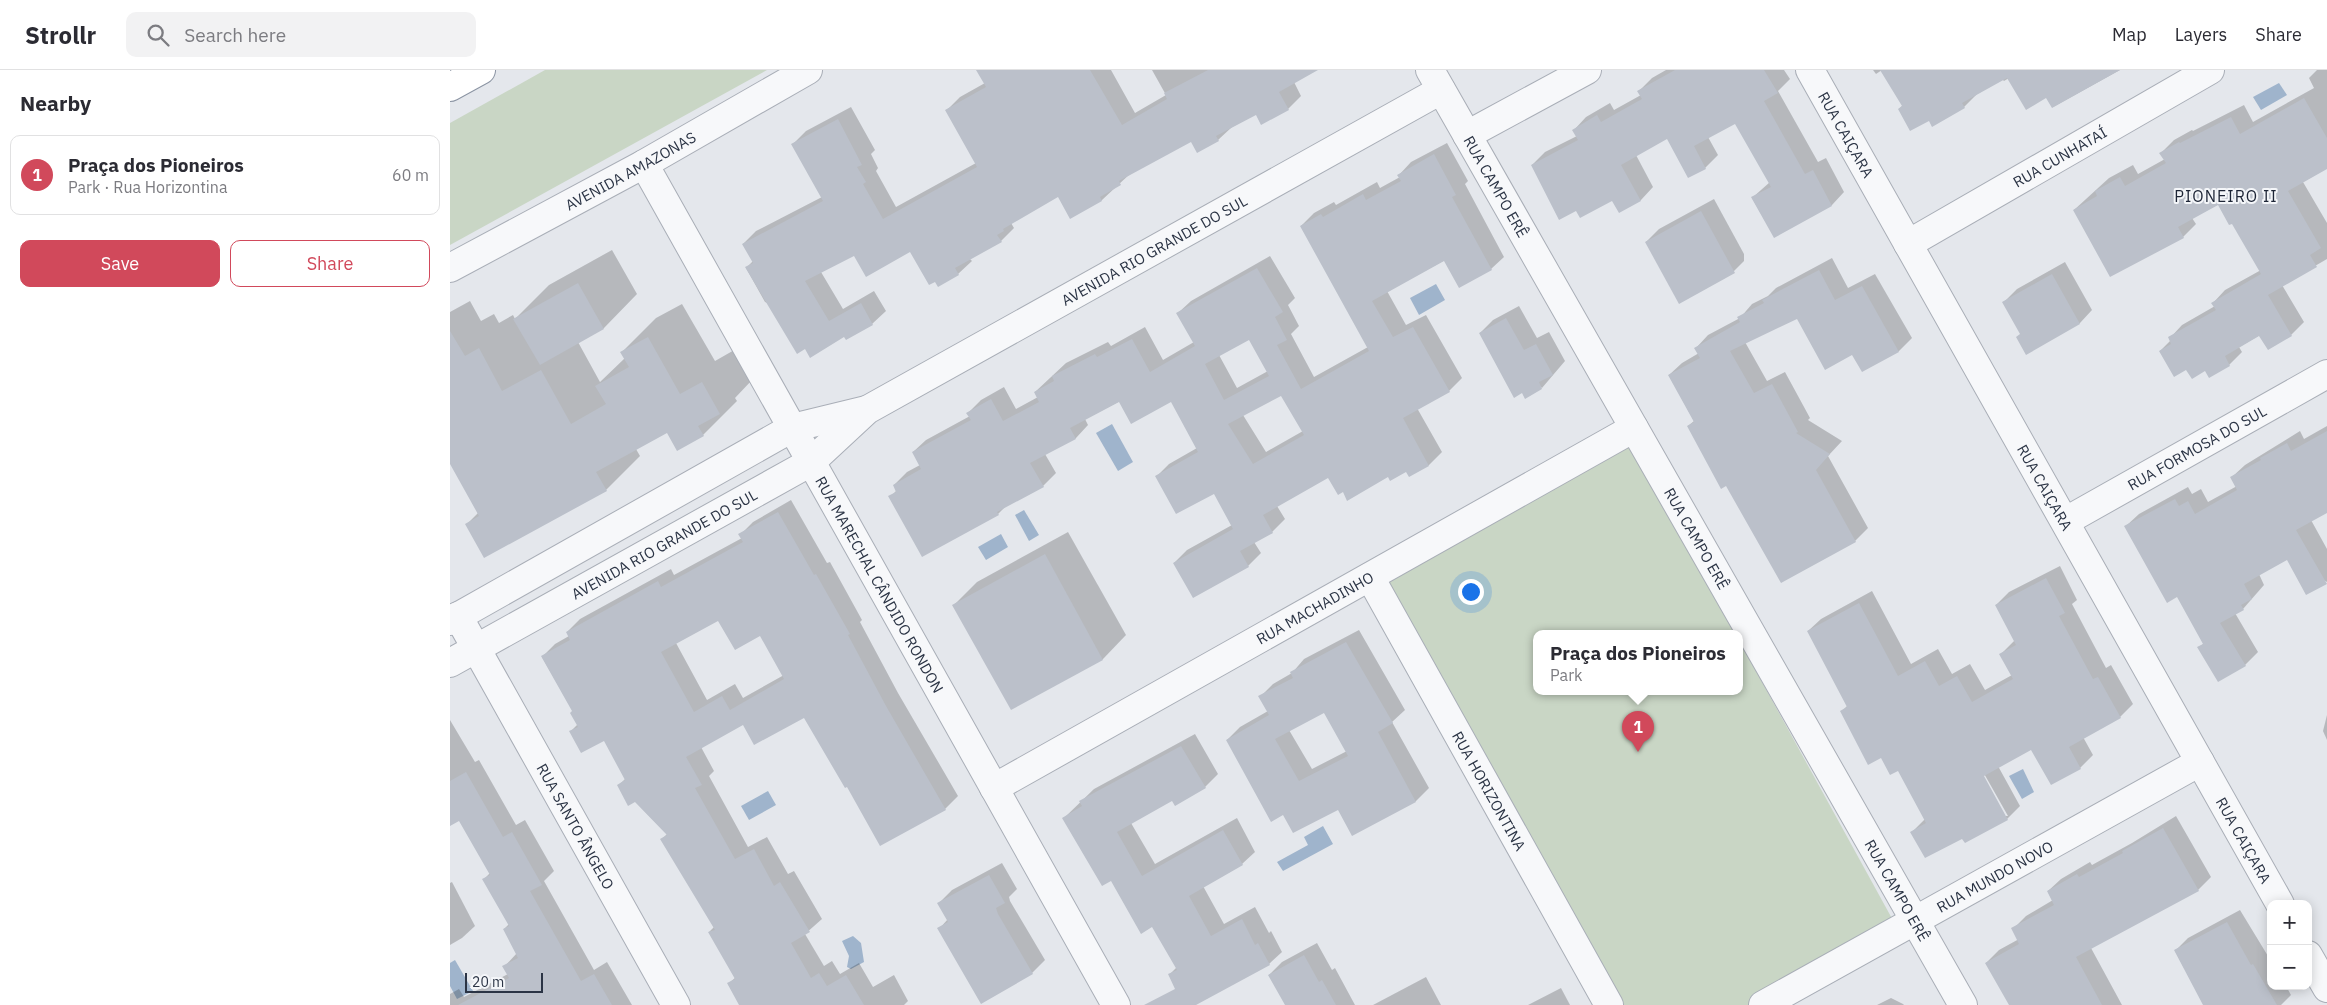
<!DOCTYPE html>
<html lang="en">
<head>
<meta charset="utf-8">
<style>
  :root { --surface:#fff; --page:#f2f2f3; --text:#2b2b33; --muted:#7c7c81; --line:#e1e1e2; --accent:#d1495b }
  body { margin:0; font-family:"IBM Plex Sans",sans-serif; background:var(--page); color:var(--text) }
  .controls { position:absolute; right:15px; bottom:15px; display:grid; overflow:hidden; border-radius:10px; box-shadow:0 2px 12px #0003 }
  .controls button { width:45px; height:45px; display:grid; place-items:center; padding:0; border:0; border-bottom:1px solid var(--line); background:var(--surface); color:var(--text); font:25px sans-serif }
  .scale { position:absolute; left:15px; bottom:12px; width:78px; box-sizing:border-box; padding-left:5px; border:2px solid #2b3445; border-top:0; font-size:14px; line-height:18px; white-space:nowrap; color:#2b3445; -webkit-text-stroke:4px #f4f6f9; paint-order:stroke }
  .you { position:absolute; left:1020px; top:521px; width:18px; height:18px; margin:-12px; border:4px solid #fff; border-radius:50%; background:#1a73e8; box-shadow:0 0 0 8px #1a73e833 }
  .badge { display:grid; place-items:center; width:32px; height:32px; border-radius:50%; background:var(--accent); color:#fff; font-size:16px; font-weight:700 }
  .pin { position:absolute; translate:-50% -41px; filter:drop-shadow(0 1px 2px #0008) }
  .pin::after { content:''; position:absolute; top:26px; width:18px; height:15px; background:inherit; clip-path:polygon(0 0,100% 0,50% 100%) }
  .popup { position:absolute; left:1083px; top:560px; width:210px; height:65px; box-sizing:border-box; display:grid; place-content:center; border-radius:10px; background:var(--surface); filter:drop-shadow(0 1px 4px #0005); font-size:16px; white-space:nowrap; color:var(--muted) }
  .popup b { font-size:19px; color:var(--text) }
  .popup::after { content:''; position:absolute; left:50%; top:100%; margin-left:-10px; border:10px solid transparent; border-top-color:var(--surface) }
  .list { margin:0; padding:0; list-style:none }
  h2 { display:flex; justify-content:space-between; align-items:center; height:65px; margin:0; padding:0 20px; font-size:21px }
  h2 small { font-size:16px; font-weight:400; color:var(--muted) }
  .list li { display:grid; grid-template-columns:32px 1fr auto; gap:15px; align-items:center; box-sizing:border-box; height:80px; margin:0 10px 10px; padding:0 10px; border:1px solid var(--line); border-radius:10px }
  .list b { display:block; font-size:19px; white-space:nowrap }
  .list p { margin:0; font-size:16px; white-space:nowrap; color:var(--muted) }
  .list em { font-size:16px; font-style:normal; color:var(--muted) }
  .actions { display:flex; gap:10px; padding:15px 20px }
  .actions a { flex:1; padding:11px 0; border:1px solid var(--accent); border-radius:10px; text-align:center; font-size:18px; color:var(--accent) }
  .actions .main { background:var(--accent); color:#fff }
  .icon { flex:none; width:28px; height:28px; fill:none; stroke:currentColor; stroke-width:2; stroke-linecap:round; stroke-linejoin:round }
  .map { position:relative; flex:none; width:1877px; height:935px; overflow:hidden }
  header { display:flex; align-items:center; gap:30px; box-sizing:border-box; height:70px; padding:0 25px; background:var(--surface); border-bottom:1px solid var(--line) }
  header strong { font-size:24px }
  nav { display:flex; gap:28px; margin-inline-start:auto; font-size:18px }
  .search { width:350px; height:45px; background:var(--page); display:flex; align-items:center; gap:12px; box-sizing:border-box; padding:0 18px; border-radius:10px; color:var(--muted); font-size:19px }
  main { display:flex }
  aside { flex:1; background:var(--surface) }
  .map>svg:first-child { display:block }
</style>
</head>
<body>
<header>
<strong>Strollr</strong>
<div class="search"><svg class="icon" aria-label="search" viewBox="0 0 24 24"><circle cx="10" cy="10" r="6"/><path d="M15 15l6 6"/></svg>Search here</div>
<nav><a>Map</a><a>Layers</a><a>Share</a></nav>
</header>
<main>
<aside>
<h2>Nearby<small></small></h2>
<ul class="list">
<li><span class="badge">1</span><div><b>Praça dos Pioneiros</b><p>Park · Rua Horizontina</p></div><em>60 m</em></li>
</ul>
<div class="actions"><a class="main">Save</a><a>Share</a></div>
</aside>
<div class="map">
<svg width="1877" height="935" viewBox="0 0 1877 935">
  <rect width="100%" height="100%" fill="#e4e7ec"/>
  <!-- green -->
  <g fill="#c9d6c5">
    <path d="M95 0H317L0 175V53Z"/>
    <path d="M1179 370 1285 563H1087V621H1289V570L1445 854 1299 935H1166L929 510Z"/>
  </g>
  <!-- water -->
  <g fill="#9fb4cc">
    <path d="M1829 13 1837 25 1811 40 1803 27Z"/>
    <path d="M986 214 995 230 969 245 960 228Z"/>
    <path d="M662 354 683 392 668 401 646 363Z"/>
    <path d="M574 440 589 465 579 471 565 445Z"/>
    <path d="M551 464 558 477 536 490 528 477Z"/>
    <path d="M1573 699 1584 722 1572 729 1559 706Z"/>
    <path d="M318 721 326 735 299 750 291 736Z"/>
    <path d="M873 756 883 774 833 801 827 792 858 775 854 767Z"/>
    <path d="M403 866 411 873 414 892 401 899 397 897 399 886 392 871Z"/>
    <path d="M5 890 23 921 7 929 0 916V893Z"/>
  </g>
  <!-- shadow -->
  <g fill="#0003" fill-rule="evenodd">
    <path d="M528 0H661L685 43 716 25 702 0H866L844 12 851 26 838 39 806 44 782 57 768 70H741L682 102 652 130 620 147 608 125 561 153 564 158 551 171 520 189 522 191 508 204 460 180 404 184 371 202 393 239 424 221 436 241 422 254 395 265 315 232 296 198 303 191 293 174 306 161 372 127 343 74 356 61 401 37 425 80 421 84 428 98 426 101 446 137 526 93 497 40 510 27 535 13Z"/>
    <path d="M1216 0H1334L1340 9 1328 21 1368 92 1376 88 1394 122 1382 135 1324 166 1302 128 1320 112 1285 52 1258 67 1268 85 1255 98 1217 67 1186 85 1203 117 1191 130 1170 141 1163 129 1127 139 1082 95 1095 82 1127 66 1124 60 1136 47 1160 33 1164 40 1191 25 1189 21 1202 8Z"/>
    <path d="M1423 0H1670L1603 37 1597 27 1559 8 1554 11 1552 9 1527 24 1514 37 1479 49 1449 39 1453 35 1432 0 1426 4Z"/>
    <path d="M1867 0H1877V98L1853 112 1877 153V189L1832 215 1854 252 1841 265H1810L1789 277 1792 282 1779 295 1759 306 1756 299 1737 298 1710 281 1721 270 1720 268 1732 255 1765 236 1763 233 1775 220 1811 200 1782 152 1769 134 1742 148 1746 154 1733 167 1624 140 1659 108 1683 95 1688 104 1715 89 1711 83 1724 70 1742 60 1743 61 1794 35 1803 52 1864 18 1859 8Z"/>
    <path d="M997 73 1018 111 1015 114 1054 187 1041 199 995 190 937 221 956 255 976 245 1012 308 999 321 967 338 992 382 979 395 959 405 956 400 893 421 879 406 827 436 835 449 822 462 804 472 811 483 798 496 724 493 737 480 782 455 764 422 706 407 719 394 747 378 721 330 670 331 635 349 638 355 626 368 595 384 606 403 593 416 556 436 548 444 440 427 447 420 444 415 457 402 470 395 463 382 476 370 520 346 518 343 531 330 554 317 566 339 588 327 585 322 616 293 658 272 661 276 695 257 713 290 744 272 728 243 741 231 820 186 845 228 838 235 849 256 841 264 864 307 918 277 851 156 864 143 884 132 886 135 927 112 930 118 950 107 949 105 961 92ZM799 268 818 301 787 318 769 285ZM832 324 853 361 816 382 793 345Z"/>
    <path d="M1264 129 1294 184V191L1281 204 1196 172 1209 159Z"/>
    <path d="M162 180 187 224 154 258 128 272 150 312 175 288 172 282 206 248 232 234 265 291 286 279 303 309 285 328 287 331 253 365 217 362 186 379 190 386 156 420 17 454 28 443 0 391V242L20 231 31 251 44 244 49 253 63 245 65 249 99 215Z"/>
    <path d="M1382 188 1398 218 1425 204 1462 268 1449 281 1412 300 1403 283 1347 247 1295 272 1317 311 1335 302 1360 348 1358 350 1392 371 1378 386 1418 458 1405 471 1276 414 1238 356 1244 351 1219 305 1232 293 1249 283 1246 278 1258 265 1290 248 1302 234 1318 226 1326 218Z"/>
    <path d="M1615 192 1642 240 1630 253 1577 283 1571 263 1554 232 1567 219Z"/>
    <path d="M1069 236 1087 268 1099 262 1115 291 1092 318 1030 263 1043 250Z"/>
    <path d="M1877 356V441L1861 450 1877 479V512L1837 489 1809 504 1814 515 1793 539 1785 543 1808 582 1795 595 1749 578 1754 573 1727 525 1676 456 1689 444 1738 417 1742 424 1751 419 1758 432 1787 416 1782 407 1795 395 1850 361 1854 369Z"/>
    <path d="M341 430 377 493 380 492 412 550 410 552 448 623 508 726 495 739 398 715 354 646 293 654 251 677 264 701 259 706 298 777 317 767 338 804 344 801 372 849 355 864 374 896 382 891 390 904 409 893 423 917 444 905 458 931 454 935H291L278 914 286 907 259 862 264 857 212 769 217 764 169 715 176 708 154 669 120 662 128 654 123 641 92 587 105 574 119 566 117 562 130 549 221 499 224 505 292 468 290 465 303 452ZM269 549 311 564 334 605 293 628 285 614 257 630 226 573Z"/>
    <path d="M618 462 676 565 653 589 561 638 504 535 527 512Z"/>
    <path d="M1610 496 1627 530 1622 534 1656 598 1661 595 1683 634 1670 647 1633 667 1643 685 1630 698 1582 678 1548 696 1570 736 1557 749 1513 767 1462 762 1475 749 1448 699 1431 686 1392 641 1398 635 1358 561 1371 549 1422 521 1461 594 1488 579 1502 604 1520 594 1535 620 1562 605 1551 584 1565 570 1546 535 1559 522ZM1532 700 1558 746H1555L1530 701Z"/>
    <path d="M909 560 955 640 942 652 979 718 966 731 903 764 888 738 834 743 777 670 790 657 818 641 810 627 823 614 842 603 854 589ZM874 642 897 681 862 699 839 660Z"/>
    <path d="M1877 645V670L1873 661Z"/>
    <path d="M0 650 25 692 29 690 66 755 75 750 104 801 94 811 144 900 157 892 182 935H0V924L9 919 14 927 58 904 54 897 67 883 54 859 59 854 34 809 40 803 10 749 0 755Z"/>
    <path d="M745 664 768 704 755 717 722 729 681 753 705 794 787 748 805 782 792 794 753 816 774 854 805 837 819 863 821 861 832 882 819 894 744 935H740L719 905 727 897 703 856 662 809 614 748 644 719Z"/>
    <path d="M1726 746 1761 807 1748 820 1641 878 1672 935H1578L1536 893 1549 880 1569 869 1563 859 1576 846 1603 830 1598 821 1611 809 1640 792 1642 795 1682 773Z"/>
    <path d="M552 793 567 819 559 827 560 831 595 890 582 903 489 859 498 849 489 833 502 820Z"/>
    <path d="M2 812 25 856 12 868 0 875V813Z"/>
    <path d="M1790 840 1821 891V916H1836L1841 925 1831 935H1755L1725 881 1738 868Z"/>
    <path d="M867 873 882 900 885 898 905 935H836L819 905 832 892Z"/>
    <path d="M976 907 991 935H923Z"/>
    <path d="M1111 918 1120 935H1078Z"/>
    <path d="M1441 928 1453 934 1454 935H1427Z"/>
  </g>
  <!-- building -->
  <g fill="#bbc0ca" fill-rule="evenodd">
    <path d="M526 0H640L672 55 717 29 714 23 758 0H868L829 22 839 40 811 55 806 45 766 66 769 71 747 83 741 72 669 111 671 115 650 127 652 131 620 149 608 127 553 159 554 161 547 165 552 172 505 198 509 205 488 217 485 212 479 215 460 182 416 207 404 186 355 211 379 251 411 233 423 255 396 270 394 267 360 288 355 279 347 284 295 197 303 193 292 174 373 131 341 74 388 49 412 95 407 97 416 112 413 114 433 149 527 97 495 40 536 17Z"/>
    <path d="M1225 0H1314L1328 23 1314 31 1355 104 1363 100 1382 136 1324 168 1301 127 1321 117 1285 54 1244 76 1256 99 1238 108 1217 69 1171 95 1191 131 1169 143 1162 131 1130 148 1126 141 1109 150 1081 95 1128 70 1122 60 1147 45 1151 52 1192 29 1187 21Z"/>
    <path d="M1430 0H1670L1602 38 1596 28 1576 40 1557 8 1512 33 1515 38 1482 57 1479 51 1460 61 1448 39 1452 36Z"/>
    <path d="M1854 28 1877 68V99L1838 121 1871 178 1860 185 1867 197 1818 225 1842 266 1818 280 1809 266 1775 286 1780 296 1759 308 1755 301 1742 309 1736 300 1724 307 1709 281 1721 274 1718 267 1766 240 1761 233 1811 204 1782 154 1779 155 1768 135 1728 157 1734 168 1660 207 1623 140 1647 126 1645 121 1670 107 1675 116 1716 93 1709 83 1729 72 1730 73 1781 47 1790 64Z"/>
    <path d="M984 84 1006 125 1002 127 1042 200 1009 218 994 191 922 231 943 267 963 257 1000 322 953 348 979 396 959 407 956 402 940 411 938 407 897 431 893 422 888 425 878 408 813 445 823 463 790 481 799 497 743 528 723 493 783 459 764 424 726 444 705 406 748 382 721 332 681 354 669 332 620 358 626 369 580 393 594 417 547 442 549 445 472 487 438 426 446 422 443 415 471 399 462 382 521 350 516 343 541 329 553 351 589 332 584 322 604 311 602 306 645 284 647 287 682 269 700 302 745 276 726 243 807 198 833 242 825 247 837 270 827 275 851 319 919 281 850 156 871 144 873 147 913 124 916 130 951 111 947 105ZM799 270 819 306 774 330 755 294ZM831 326 854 365 803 394 778 354Z"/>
    <path d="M1251 141 1285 203 1229 234 1195 172Z"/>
    <path d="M1369 200 1385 230 1412 216 1449 282 1412 302 1402 285 1375 300 1347 249 1280 281 1304 323 1322 314 1348 362 1346 363 1380 384 1366 400 1406 472 1331 513 1276 416 1271 419 1237 356 1244 352 1218 305 1250 288 1244 278 1290 252 1287 247 1314 233 1312 230Z"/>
    <path d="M1602 204 1630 254 1576 285 1566 267 1570 264 1552 232Z"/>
    <path d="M128 213 154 259 90 295 63 249Z"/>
    <path d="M1056 248 1074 280 1086 274 1103 305 1089 312 1092 319 1075 329 1072 323 1064 328 1029 263Z"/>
    <path d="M0 261 15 286 29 278 52 321 91 300 121 354 156 334 145 316 179 297 170 282 198 267 230 324 252 312 270 344 248 356 254 366 227 381 217 363 146 402 157 421 34 488 15 454 29 446 0 394Z"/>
    <path d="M1877 361V443L1846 460 1877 514 1856 525 1837 490 1794 514 1802 529 1791 535 1794 540 1770 553 1796 596 1768 612 1747 577 1753 574 1727 527 1717 533 1674 456 1725 429 1729 436 1738 431 1745 444 1787 420 1780 407 1811 390 1810 388 1837 373 1841 381Z"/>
    <path d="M328 442 364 505 366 504 400 564 398 565 436 636 496 740 430 776 397 717 395 718 354 648 304 675 293 655 236 687 252 715 245 718 285 789 304 779 324 816 330 812 360 862 341 873 361 908 369 903 377 916 396 905 414 935H289L277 913 285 909 258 862 265 860 210 769 217 765 185 732 178 736 167 715 175 710 154 671 131 683 119 661 128 657 120 643 122 641 91 586 120 570 116 562 208 511 211 517 293 472 288 464ZM268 551 285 580 310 566 334 609 280 640 272 626 244 642 211 582Z"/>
    <path d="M595 484 653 590 561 640 502 535Z"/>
    <path d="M1596 508 1615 543 1609 546 1643 609 1648 607 1671 648 1619 677 1631 699 1601 715 1581 680 1534 706 1558 750 1515 773 1512 769 1475 788 1460 762 1476 753 1448 701 1440 705 1431 688 1418 695 1390 641 1397 637 1357 561 1409 533 1448 606 1475 591 1489 616 1507 606 1522 632 1563 609 1549 584 1566 575 1545 535Z"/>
    <path d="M896 572 943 653 928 662 966 732 902 766 888 740 843 763 833 745 821 752 776 670 819 645 808 626 843 608 840 602ZM874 643 898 686 849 711 825 669Z"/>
    <path d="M731 676 756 718 725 736 722 731 667 762 692 806 773 760 793 795 739 826 761 866 792 849 805 875 808 873 820 895 746 935H694L725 919 718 904 727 900 702 857 691 864 661 811 652 816 612 748 632 736 629 731Z"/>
    <path d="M16 702 53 767 62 762 92 815 80 821 131 911 144 904 162 935H8L59 908 52 896 68 888 53 859 59 856 32 809 40 805 9 751 0 756V711Z"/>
    <path d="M1713 758 1749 821 1626 887 1652 935H1559L1535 893 1569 874 1561 858 1604 835 1597 821 1627 804 1629 807 1673 783 1672 781Z"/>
    <path d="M539 805 555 833 546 838 548 844 583 904 531 934 487 858 498 852 487 833Z"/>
    <path d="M1777 852 1801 895 1803 894 1827 935H1753L1724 880Z"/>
    <path d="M854 885 869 912 872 910 886 935H835L818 905Z"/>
  </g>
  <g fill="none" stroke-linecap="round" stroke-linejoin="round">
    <defs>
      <g id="minor">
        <path id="s1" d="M980 0 1513 935"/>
        <path id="s2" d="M1360 0 1830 834"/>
        <path d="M1017 65 1137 0"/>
        <path id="s3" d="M194 94 666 935"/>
        <path id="s4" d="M1458 174 1760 0"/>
        <path d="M342 358 416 340"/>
        <path id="s5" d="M361 392 417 340 991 20"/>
        <path id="s6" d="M1616 451 1877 304"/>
        <path id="s7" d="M920 507 1159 935"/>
        <path id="s8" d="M8 546 226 935"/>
        <path id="s9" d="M544 718 1184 358"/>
        <path d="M1858 885 1877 918"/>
        <path id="s10" d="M1313 935 1750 692"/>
      </g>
      <g id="tertiary">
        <path id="s11" d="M0 198 194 94 358 0"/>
        <path d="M0 551 342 358"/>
        <path id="s12" d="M0 593 361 392"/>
      </g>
      <path id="trunk" d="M0 17 31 0"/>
    </defs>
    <!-- minor casing -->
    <use href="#minor" stroke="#a9aeb7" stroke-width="30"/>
    <!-- tertiary casing -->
    <use href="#tertiary" stroke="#a9aeb7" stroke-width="30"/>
    <!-- trunk casing -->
    <use href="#trunk" stroke="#8b94a3" stroke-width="30"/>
    <!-- minor -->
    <use href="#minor" stroke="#f7f8fa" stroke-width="28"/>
    <!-- tertiary -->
    <use href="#tertiary" stroke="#f7f8fa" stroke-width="28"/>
    <!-- trunk -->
    <use href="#trunk" stroke="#fff" stroke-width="28"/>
  </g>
  <g text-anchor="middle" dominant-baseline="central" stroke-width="4" stroke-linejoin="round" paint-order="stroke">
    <!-- street labels -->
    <g font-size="15" fill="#2b3445" stroke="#f4f6f9">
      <text stroke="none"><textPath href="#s2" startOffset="74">RUA CAIÇARA</textPath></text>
      <text stroke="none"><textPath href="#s4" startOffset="175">RUA CUNHATAÍ</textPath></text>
      <text stroke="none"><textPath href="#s11" startOffset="205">AVENIDA AMAZONAS</textPath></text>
      <text stroke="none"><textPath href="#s1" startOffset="134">RUA CAMPO ERÊ</textPath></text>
      <text stroke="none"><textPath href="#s5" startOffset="405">AVENIDA RIO GRANDE DO SUL</textPath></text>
      <text stroke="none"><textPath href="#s6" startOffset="150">RUA FORMOSA DO SUL</textPath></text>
      <text stroke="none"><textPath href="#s2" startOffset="479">RUA CAIÇARA</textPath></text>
      <text stroke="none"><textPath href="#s1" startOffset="539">RUA CAMPO ERÊ</textPath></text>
      <text stroke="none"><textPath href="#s12" startOffset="245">AVENIDA RIO GRANDE DO SUL</textPath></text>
      <text stroke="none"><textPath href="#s3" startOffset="482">RUA MARECHAL CÂNDIDO RONDON</textPath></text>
      <text stroke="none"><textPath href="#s9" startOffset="368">RUA MACHADINHO</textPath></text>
      <text stroke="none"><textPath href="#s7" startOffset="245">RUA HORIZONTINA</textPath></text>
      <text stroke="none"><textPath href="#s8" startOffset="241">RUA SANTO ÂNGELO</textPath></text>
      <text stroke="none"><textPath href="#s2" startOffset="884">RUA CAIÇARA</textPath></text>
      <text stroke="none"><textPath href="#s10" startOffset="265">RUA MUNDO NOVO</textPath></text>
      <text stroke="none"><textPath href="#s1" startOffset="944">RUA CAMPO ERÊ</textPath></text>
    </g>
    <!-- neighbourhood labels -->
    <g font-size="16" letter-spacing="1" fill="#1d2536" stroke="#f4f6f9">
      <text x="1776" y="126">PIONEIRO II</text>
    </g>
  </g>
</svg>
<div class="controls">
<button>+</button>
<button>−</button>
</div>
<div class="scale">20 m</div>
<div class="you"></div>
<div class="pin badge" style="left:1188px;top:682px">1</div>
<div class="popup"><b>Praça dos Pioneiros</b>Park</div>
</div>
</main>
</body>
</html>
